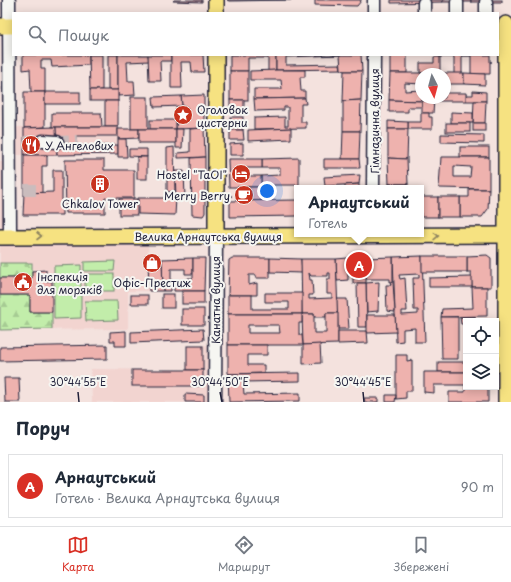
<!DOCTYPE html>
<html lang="uk">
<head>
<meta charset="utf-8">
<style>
  :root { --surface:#fff; --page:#f2f2f3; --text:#1f2937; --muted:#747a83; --line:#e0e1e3; --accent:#d93025 }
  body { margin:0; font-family:"Playpen Sans",sans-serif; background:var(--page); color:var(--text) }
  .controls { position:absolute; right:12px; bottom:12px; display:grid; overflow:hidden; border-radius:0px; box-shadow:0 2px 10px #0003 }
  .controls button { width:36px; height:36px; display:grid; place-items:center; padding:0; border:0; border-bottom:1px solid var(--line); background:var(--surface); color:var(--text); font:20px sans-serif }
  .compass { position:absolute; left:415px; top:68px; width:36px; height:36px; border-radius:50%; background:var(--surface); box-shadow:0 2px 10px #0003; rotate:174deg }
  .you { position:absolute; left:267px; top:191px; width:14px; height:14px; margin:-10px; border:3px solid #fff; border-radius:50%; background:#1a73e8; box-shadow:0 0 0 6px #1a73e833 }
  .badge { display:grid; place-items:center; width:26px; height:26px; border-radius:50%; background:var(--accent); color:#fff; font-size:13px; font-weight:700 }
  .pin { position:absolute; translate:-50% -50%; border:2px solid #fff; box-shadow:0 1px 4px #0006 }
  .popup { position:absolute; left:294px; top:185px; width:130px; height:52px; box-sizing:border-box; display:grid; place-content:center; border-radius:0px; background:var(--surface); filter:drop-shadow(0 1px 3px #0005); font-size:13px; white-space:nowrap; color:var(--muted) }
  .popup b { font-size:15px; color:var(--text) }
  .popup::after { content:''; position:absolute; left:50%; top:100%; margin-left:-8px; border:8px solid transparent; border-top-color:var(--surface) }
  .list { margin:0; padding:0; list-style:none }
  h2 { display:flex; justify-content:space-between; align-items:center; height:52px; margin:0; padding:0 16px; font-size:17px }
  h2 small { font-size:13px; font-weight:400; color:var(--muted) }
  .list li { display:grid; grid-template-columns:26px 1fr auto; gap:12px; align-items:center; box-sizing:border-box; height:64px; margin:0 8px 8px; padding:0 8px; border:1px solid var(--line); border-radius:0px }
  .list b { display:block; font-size:15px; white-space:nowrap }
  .list p { margin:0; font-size:13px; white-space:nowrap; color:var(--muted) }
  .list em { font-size:13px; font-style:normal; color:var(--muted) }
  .icon { flex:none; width:22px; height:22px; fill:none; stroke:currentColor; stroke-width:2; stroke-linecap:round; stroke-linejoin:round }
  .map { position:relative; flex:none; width:511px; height:402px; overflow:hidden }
  .search { position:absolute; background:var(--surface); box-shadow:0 2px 10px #0003; left:12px; right:12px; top:12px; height:44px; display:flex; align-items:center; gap:10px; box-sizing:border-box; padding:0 14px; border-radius:0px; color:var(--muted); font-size:15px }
  .sheet { height:124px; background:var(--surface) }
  nav { display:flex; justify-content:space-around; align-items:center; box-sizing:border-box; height:56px; border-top:1px solid var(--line); background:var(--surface); font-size:11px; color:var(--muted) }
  nav a { display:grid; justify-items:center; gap:2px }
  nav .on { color:var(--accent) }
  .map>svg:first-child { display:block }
</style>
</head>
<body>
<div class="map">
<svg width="511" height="402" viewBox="0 0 511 402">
  <defs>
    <pattern id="forest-firs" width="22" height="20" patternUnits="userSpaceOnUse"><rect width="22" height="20" fill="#c2edaa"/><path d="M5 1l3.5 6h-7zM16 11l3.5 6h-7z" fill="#a6cb93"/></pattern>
  </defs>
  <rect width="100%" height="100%" fill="#f4e2de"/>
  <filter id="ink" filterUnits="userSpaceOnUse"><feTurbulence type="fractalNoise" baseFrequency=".025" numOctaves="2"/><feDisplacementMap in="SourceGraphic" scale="8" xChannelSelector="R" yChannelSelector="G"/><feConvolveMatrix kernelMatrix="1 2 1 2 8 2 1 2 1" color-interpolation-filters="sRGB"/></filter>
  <g filter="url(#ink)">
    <!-- built -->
    <g fill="#f2d4d0">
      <path d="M11 127H118V154L11 155Z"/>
      <path d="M0 161H6L7 237H0Z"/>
      <path d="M148 237 149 291H128V329L0 330V240Z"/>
      <path d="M214 345V402H92L91 369 187 370V346Z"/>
    </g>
    <!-- forest -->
    <g fill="url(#forest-firs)" stroke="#728872">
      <rect x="0" y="263" width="32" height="15"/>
      <path d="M0 295H30V312H52V329L0 330Z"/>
    </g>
    <!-- pitch -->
    <g fill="#c2edaa" stroke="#728872">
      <path d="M115 261 114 271H84V262Z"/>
      <path d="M81 265V318L54 319V266Z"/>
      <rect x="85" y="274" width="29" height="17"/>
      <path d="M85 301H117L118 320 86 321Z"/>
    </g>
    <!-- building -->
    <g fill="#eeb2ae" stroke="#22223b" fill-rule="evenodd">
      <path d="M174 0H202V2L173 1Z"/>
      <path d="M227 0H291L229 1Z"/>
      <path d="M315 0H361V1L357 6 315 5Z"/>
      <path d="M391 0H443V2L391 3Z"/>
      <rect x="443" y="0" width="28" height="2"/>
      <rect x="471" y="0" width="31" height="2"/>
      <path d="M23 55H89V65L52 67 51 60H41V69H45V92H31L30 69 23 70Z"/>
      <path d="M89 55H102V90H90Z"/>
      <rect x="108" y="55" width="10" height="35"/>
      <path d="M118 55H148L149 61 127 62 128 81H134L135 95 118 96Z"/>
      <path d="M148 55H171V61H160L161 81H149Z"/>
      <path d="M171 55H203L204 72H192L191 62H181L182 88H171Z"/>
      <path d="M230 55H276V70L268 71V58H248V71H230Z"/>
      <path d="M276 55H340L286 57V65L340 64 341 69 276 70Z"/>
      <path d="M361 55 362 71H344L341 69 340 55Z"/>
      <rect x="390" y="55" width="17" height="18"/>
      <path d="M440 55H462V74H454V57H440Z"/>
      <path d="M462 55H490V74H471V56H462Z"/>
      <path d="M434 57H440V73H420V63H434Z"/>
      <path d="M276 70H305V77H300L301 91H305V98L254 99V89H282L281 80H250V71Z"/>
      <rect x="230" y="71" width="18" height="29"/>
      <path d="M344 71H362L361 100 343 101Z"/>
      <path d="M390 73H464V84H445V74H421V84L405 83V91L421 90 422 101 389 100Z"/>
      <path d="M464 73 485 74V85L464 84Z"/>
      <rect x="90" y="90" width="28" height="11"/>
      <path d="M473 91 486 92V101H466V95H473Z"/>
      <path d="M24 92H45V127L24 128Z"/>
      <rect x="45" y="92" width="35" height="12"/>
      <path d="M445 93H466V101H438V98H445Z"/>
      <path d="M204 95V128L176 129V118L187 117V107L182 106 181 96Z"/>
      <path d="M181 96 182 106 154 107 153 97Z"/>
      <rect x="131" y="97" width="17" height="32"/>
      <path d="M305 98 306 104H301V122H306V128L254 129V118L285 117V126H288V107H284V110L255 111 254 99Z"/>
      <rect x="230" y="100" width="14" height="12"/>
      <path d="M361 100 360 131H343V101Z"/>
      <path d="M389 100 422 101V107H408V112H389Z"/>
      <rect x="105" y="101" width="13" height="26"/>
      <path d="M422 101H434L433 113H422Z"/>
      <path d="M474 101H486L485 123H473Z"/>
      <path d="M451 112 473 113V123H451Z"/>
      <path d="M52 113H101L102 127H52Z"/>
      <path d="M421 113H429V117H432V129H408V122H421Z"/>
      <rect x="230" y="117" width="13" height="13"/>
      <rect x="150" y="120" width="26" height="9"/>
      <path d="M388 121 408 122V129H388Z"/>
      <rect x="446" y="123" width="24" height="9"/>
      <rect x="473" y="123" width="12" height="8"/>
      <path d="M56 127 57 136H43V148H57V155H24V128Z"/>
      <path d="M56 127H118V136H76L77 146 118 145V154L57 155Z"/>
      <path d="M204 128 205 157 178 158V153L190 152V129Z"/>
      <path d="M291 128V139L248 141V130Z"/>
      <path d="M118 129H139V138L118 139Z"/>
      <rect x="139" y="129" width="37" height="14"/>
      <path d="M176 129H183L182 148H176Z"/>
      <path d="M388 129H408L407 159 388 158Z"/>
      <path d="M230 130H243L244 140H230Z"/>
      <path d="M343 131H360L359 159H342Z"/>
      <path d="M441 134 484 135V143L441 142Z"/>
      <path d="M118 139H126L127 157H118Z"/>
      <path d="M243 143V155H230V144Z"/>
      <path d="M174 147 175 191 167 192V148Z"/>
      <rect x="460" y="147" width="29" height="10"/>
      <path d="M129 149H147V157L129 156Z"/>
      <path d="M24 155H47V166H42V193H24Z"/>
      <rect x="137" y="157" width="10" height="22"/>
      <path d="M205 157V213L203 216 192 215 191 158Z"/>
      <path d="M441 157H489V189L439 188ZM454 166 471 167 470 177H454Z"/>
      <path d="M299 158V185H261V176L280 175V168H262V159Z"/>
      <path d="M388 158 407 159 408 184H389Z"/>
      <path d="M228 159H262V168H246V176H261V187H229Z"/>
      <path d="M324 159H359L360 168H324Z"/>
      <path d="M65 160H104V170H134V198H105V213H66Z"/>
      <path d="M53 170H62V215H23L24 193 53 192Z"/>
      <path d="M175 171H184L185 198H176Z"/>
      <path d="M360 175 359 184 325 186 324 177Z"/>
      <path d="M359 184V188H345V185Z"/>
      <rect x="389" y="184" width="19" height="4"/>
      <path d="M244 187H261V201H245Z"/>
      <path d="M469 189H489L488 209 482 217H460V197H469Z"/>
      <rect x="421" y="197" width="17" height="20"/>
      <rect x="438" y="197" width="22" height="20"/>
      <path d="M138 198H176L175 215 138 214Z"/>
      <rect x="119" y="199" width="18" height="16"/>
      <path d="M297 200V216L230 217V201Z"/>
      <path d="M487 255 491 258V287H472L471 272H467V256Z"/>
      <path d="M422 256 425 342H415V328L403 329V341L396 342 393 257ZM419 274V278H413L414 310H418V314L402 315V311H407L405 278 400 279 399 275Z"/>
      <rect x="422" y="256" width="45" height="16"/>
      <path d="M393 257V282H390V279H366V258Z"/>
      <path d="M193 258V274H185V269H171V291H163L162 259Z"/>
      <path d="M193 258H205L204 291H174V284H188V278H193Z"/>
      <path d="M232 258H270V278H256V275H249V285L257 283V295H228L229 260Z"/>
      <path d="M270 258 301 259 302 273 270 272Z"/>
      <path d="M348 258V280L337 281 336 259Z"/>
      <rect x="353" y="258" width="13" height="25"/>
      <path d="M148 259H162L163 291H149Z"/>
      <path d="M301 259H336L338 313H326V317H314V314H302ZM309 273 311 276H328V273H330V279H327V294H332V298L309 299V295H313L312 280H310Z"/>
      <path d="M46 270V281H52V312H30V295H0V278H32V271Z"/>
      <path d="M472 277V287H429V278Z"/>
      <path d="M379 282 378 311 367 312 366 283Z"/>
      <path d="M390 282H393L395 312 387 311 386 285H391Z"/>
      <path d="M357 283H366L367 327H358Z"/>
      <path d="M472 287H487V316L441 317 442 309 473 308Z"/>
      <rect x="182" y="291" width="22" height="13"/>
      <path d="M265 293H302V314H228V295H252V309H289V302H265Z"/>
      <rect x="162" y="294" width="12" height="14"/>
      <rect x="131" y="295" width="17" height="9"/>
      <path d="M337 299H347L349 329H338Z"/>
      <rect x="182" y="309" width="22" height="16"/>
      <path d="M326 313H338V344L303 345 302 314H314V333H326Z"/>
      <path d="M228 314H302V323H299V335H302L303 345H228ZM248 325H279L280 333H248Z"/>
      <path d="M367 315H395L396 332 367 333Z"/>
      <path d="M441 317H458V359H442Z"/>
      <path d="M460 317H475V321H466V324H461Z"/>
      <path d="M203 329 204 340 131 343V332Z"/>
      <path d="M126 331V346H115V341H110V332Z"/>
      <path d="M338 331H367L368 343 338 344Z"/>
      <path d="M320 344 321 363 303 364V345Z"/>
      <path d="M107 345V359L0 361V347Z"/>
      <path d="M228 345H267V355H248V365H264V373L228 374Z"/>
      <rect x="187" y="346" width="16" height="24"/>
      <path d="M396 355H407V361L412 360V391H406V398L396 399Z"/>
      <rect x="438" y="362" width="28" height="10"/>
      <rect x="132" y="370" width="71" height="16"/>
      <path d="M424 372H466V387H488V402H449V392H465V385H434V393L424 392Z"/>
      <path d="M300 373V381L243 382 244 394 300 393V401L229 402 228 374Z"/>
      <path d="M4 378H19L20 402H5Z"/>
      <path d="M185 394 204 395V402H185Z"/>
      <path d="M386 395H396L395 402H386Z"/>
      <path d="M364 398H378V402H365Z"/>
    </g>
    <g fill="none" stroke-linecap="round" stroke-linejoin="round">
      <!-- minor-tunnel -->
      <g stroke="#cabcbd" stroke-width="12" stroke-dasharray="12 6" stroke-linecap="butt">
        <path d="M24 142 43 141"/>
        <path d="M57 142 77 141"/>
        <path d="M24 190H42"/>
      </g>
      <defs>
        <g id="minor">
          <path d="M9 0 10 237"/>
          <path d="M374 0V13"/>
          <path d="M424 13V3"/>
          <path d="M457 13V2"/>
          <path d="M486 13V2"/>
          <path d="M43 141 57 142"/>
          <path d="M373 188 374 55"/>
          <path d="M215 402 216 235"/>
        </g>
        <g id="major">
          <path d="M216 13V0"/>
          <path d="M0 26H13"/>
          <path d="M216 235V55"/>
          <path d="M0 237 511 235"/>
          <path d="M506 402V24"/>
        </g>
      </defs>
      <!-- minor casing -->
      <use href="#minor" stroke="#22223b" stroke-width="15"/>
      <!-- major casing -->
      <use href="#major" stroke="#22223b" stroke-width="18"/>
      <!-- path -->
      <g stroke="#22223b" stroke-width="1.5" stroke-dasharray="4 3" stroke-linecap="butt">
        <path d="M490 62H492"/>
        <path d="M228 196H244"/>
      </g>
      <!-- minor -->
      <use href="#minor" stroke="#f6f6f2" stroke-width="12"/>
      <!-- major -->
      <use href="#major" stroke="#f6e281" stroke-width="15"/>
    </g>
    <!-- one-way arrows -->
    <defs><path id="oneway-chevron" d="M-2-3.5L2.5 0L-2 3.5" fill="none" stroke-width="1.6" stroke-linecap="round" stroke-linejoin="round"/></defs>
    <g stroke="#8c825e">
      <use href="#oneway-chevron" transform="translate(39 236)"/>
      <use href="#oneway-chevron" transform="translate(436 236) rotate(-1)"/>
    </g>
  </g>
  <!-- ticks -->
  <path fill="none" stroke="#22223b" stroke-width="1.5" d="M78 392 79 402M220 392 222 402M363 392 364 402"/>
  <!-- icons -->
  <defs>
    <symbol id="sight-disc" viewBox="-11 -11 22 22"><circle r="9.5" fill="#c8321e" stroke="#f6f6f2"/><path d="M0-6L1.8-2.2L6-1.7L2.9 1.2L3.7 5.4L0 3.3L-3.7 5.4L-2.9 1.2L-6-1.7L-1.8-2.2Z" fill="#fff"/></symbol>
    <symbol id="restaurant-disc" viewBox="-11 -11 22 22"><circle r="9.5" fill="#c8321e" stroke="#f6f6f2"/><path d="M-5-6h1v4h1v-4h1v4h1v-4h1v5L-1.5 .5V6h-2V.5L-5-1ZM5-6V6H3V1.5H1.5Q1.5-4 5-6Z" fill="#fff"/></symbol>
    <symbol id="hotel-disc" viewBox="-11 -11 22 22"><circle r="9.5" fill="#c8321e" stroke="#f6f6f2"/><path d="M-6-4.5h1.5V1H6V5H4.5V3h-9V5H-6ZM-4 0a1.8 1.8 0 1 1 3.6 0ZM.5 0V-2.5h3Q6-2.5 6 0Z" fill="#fff"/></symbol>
    <symbol id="building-disc" viewBox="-11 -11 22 22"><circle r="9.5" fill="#c8321e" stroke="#f6f6f2"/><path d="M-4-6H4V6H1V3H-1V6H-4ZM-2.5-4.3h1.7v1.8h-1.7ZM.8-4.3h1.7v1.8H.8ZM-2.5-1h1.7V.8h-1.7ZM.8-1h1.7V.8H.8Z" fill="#fff"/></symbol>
    <symbol id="cafe-disc" viewBox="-11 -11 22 22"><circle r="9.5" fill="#c8321e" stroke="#f6f6f2"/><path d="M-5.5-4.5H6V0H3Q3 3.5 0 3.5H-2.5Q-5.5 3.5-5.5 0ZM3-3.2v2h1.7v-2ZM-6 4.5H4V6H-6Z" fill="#fff"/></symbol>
    <symbol id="shop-disc" viewBox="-11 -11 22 22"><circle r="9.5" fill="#c8321e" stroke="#f6f6f2"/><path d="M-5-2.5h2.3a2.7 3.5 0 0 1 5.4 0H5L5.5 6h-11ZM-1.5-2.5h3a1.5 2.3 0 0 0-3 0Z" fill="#fff"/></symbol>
    <symbol id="civic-disc" viewBox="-11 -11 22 22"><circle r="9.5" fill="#c8321e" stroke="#f6f6f2"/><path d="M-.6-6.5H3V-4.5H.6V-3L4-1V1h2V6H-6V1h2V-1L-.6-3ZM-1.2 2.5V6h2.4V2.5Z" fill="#fff"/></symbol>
  </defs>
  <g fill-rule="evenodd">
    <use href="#sight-disc" x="172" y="104" width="22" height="22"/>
    <use href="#restaurant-disc" x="20" y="134" width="22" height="22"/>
    <use href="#hotel-disc" x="230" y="163" width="22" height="22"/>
    <use href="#building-disc" x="89" y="173" width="22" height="22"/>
    <use href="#cafe-disc" x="233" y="184" width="22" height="22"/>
    <use href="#shop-disc" x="141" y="252" width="22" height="22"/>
    <use href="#civic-disc" x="12" y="271" width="22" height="22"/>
  </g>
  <g text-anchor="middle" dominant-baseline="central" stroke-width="4" stroke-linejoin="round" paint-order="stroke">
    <!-- poi labels -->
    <g font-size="11" fill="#22223b" stroke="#f6f6f2" text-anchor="start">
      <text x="197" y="109">Оголовок<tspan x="197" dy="13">цистерни</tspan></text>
      <text x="45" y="145">У Ангелових</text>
      <text x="227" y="174" text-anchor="end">Hostel "TaOI"</text>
      <text x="230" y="195" text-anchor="end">Merry Berry</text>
      <text x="100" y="203" text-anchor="middle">Chkalov Tower</text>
      <text x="37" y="276">Інспекція<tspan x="37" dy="13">для моряків</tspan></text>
      <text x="152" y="282" text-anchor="middle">Офіс-Престиж</text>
    </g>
    <!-- street labels -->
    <g font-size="11" fill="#22223b" stroke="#f6f6f2">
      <text transform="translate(374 121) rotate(-90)">Гімназична вулиця</text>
      <text x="208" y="236">Велика Арнаутська вулиця</text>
      <text transform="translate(215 300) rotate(-90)">Канатна вулиця</text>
    </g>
  </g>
  <g font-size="10" text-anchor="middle" fill="#22223b" stroke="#f6f6f2" stroke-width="4" stroke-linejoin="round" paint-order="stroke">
    <text x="78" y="386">30°44'55"E</text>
    <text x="220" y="386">30°44'50"E</text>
    <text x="363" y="386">30°44'45"E</text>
  </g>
</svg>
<div class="controls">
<button><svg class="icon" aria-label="locate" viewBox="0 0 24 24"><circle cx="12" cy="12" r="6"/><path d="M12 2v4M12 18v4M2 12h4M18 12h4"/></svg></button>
<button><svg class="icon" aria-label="layers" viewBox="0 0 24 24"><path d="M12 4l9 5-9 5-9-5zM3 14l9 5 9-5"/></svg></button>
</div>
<svg class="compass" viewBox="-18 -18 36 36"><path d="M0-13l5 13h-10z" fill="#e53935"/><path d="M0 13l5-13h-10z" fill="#747a83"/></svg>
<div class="you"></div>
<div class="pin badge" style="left:359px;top:265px">A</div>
<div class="popup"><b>Арнаутський</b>Готель</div>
<div class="search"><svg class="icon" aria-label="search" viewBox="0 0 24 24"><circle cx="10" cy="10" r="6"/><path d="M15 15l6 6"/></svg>Пошук</div>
</div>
<section class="sheet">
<h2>Поруч<small></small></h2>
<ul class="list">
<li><span class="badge">A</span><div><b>Арнаутський</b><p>Готель · Велика Арнаутська вулиця</p></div><em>90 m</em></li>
</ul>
</section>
<nav>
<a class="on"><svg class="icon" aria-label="map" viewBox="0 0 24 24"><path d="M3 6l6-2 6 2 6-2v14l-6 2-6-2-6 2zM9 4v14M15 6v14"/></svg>Карта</a>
<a><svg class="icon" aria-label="directions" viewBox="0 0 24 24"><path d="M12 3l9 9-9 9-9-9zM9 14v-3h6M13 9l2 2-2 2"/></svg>Маршрут</a>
<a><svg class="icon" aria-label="saved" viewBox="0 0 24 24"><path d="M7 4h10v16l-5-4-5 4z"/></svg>Збережені</a>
</nav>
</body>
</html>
